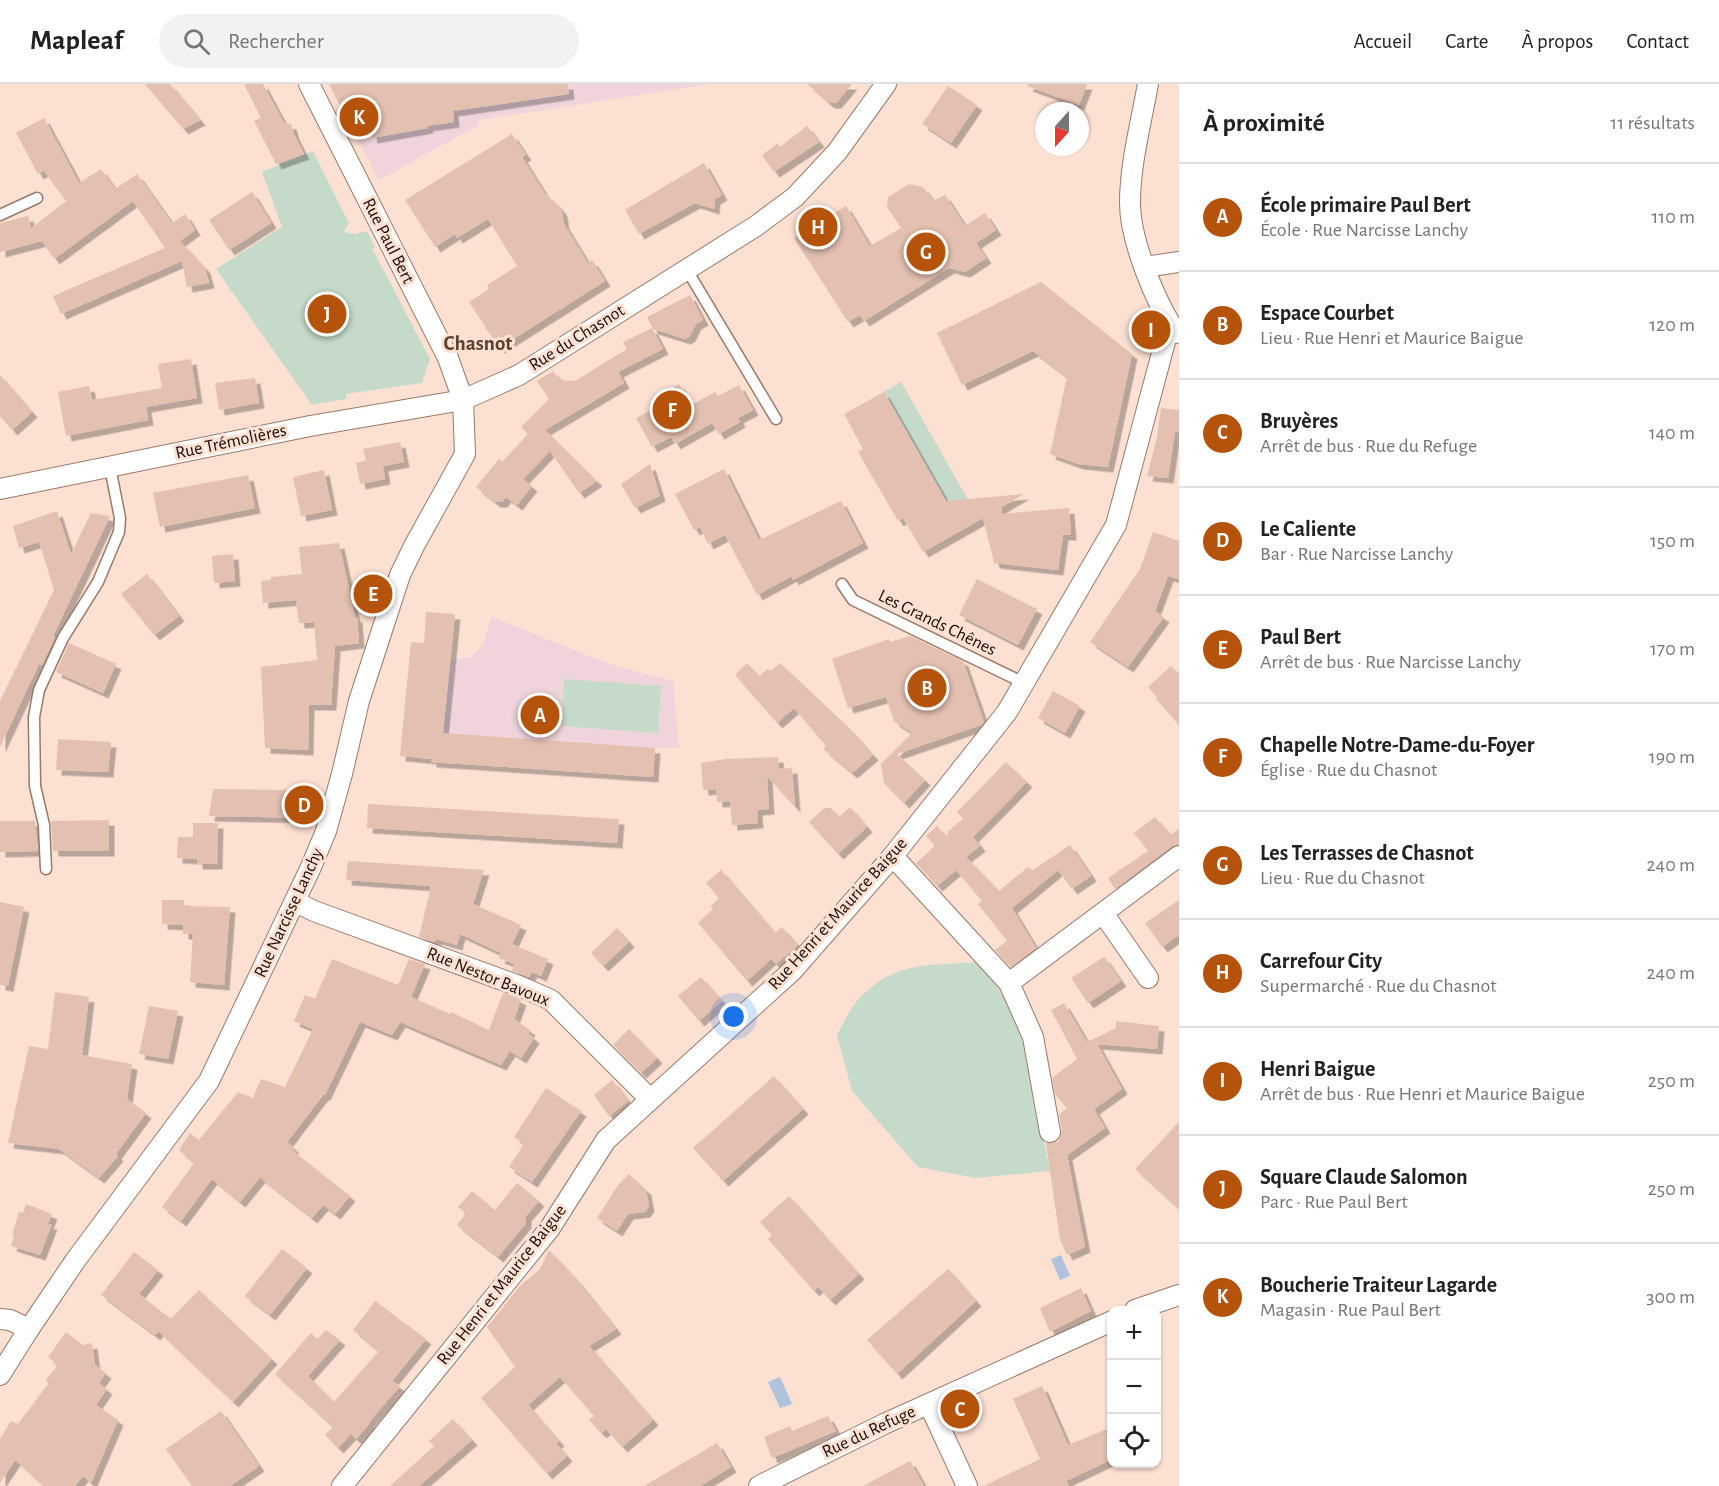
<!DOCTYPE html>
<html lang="fr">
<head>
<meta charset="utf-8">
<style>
  :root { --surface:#fff; --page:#f2f2f2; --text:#222; --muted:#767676; --line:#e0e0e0; --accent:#b45309 }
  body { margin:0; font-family:"Alegreya Sans",sans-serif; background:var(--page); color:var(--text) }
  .controls { position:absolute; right:18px; bottom:18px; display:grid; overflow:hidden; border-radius:12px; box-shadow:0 2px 4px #0004 }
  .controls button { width:54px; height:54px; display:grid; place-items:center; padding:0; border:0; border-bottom:2px solid var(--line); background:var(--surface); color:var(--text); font:30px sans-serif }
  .compass { position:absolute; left:1035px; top:18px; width:54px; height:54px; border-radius:50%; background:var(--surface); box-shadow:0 2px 4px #0004; rotate:201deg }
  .you { position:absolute; left:734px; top:933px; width:21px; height:21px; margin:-15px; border:4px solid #fff; border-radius:50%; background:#1a73e8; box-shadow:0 0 0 9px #1a73e833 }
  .badge { display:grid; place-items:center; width:39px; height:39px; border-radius:50%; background:var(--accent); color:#fff; font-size:20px; font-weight:700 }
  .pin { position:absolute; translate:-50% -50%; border:3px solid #fff; box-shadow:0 2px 6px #0006 }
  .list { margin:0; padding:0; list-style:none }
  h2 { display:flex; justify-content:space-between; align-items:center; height:78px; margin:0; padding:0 24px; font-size:26px }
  h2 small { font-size:20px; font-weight:400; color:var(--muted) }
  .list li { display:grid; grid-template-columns:39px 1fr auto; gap:18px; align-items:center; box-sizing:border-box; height:108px; padding:0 24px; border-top:2px solid var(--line) }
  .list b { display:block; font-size:22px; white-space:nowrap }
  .list p { margin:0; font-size:20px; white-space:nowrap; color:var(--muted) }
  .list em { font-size:20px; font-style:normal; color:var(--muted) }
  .icon { flex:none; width:33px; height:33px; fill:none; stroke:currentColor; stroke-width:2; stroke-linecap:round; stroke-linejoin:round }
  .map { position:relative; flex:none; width:1179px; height:1402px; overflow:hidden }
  header { display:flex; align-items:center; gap:36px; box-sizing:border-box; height:84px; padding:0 30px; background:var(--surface); border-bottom:2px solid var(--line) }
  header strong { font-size:28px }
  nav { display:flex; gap:33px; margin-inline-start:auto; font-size:21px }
  .search { width:420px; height:54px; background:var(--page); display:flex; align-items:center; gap:15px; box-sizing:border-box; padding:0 21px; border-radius:33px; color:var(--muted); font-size:22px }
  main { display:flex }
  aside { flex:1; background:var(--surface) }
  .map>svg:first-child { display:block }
</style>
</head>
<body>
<header>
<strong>Mapleaf</strong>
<div class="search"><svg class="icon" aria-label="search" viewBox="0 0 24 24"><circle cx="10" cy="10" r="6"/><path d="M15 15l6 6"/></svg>Rechercher</div>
<nav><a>Accueil</a><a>Carte</a><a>À propos</a><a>Contact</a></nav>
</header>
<main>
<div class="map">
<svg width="1179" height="1402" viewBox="0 0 1179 1402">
  <defs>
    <filter id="shadow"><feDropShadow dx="5.5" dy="5.5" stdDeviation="0" flood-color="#0004"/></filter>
  </defs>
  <rect width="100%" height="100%" fill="#fce0d2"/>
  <!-- education -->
  <g fill="#efd5db">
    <path d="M410 0H710L479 36V41L379 96 358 56 428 44Z"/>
    <path d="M492 533 609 580 673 597 679 664H655L653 693 431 678 430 675 400 672 410 573 451 576 471 573 483 560Z"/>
  </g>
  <!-- green -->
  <g fill="#c5dac9">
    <path d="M313 67 349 139 344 148 354 150 367 147 375 163 372 164 430 275 422 299 346 310V315L312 321 216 185 282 143 262 88Z"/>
    <path d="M901 298 979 435 952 427 884 308Z"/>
    <path d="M564 595 661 602 658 649 562 642Z"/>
    <path d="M979 878 1012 924 1025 958 1050 1087 976 1094 918 1083 852 1007 837 951C842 942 847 931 853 922 890 876 926 882 979 878Z"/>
  </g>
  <!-- water -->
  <g fill="#afc3dd">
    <path d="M1061 1171 1070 1192 1060 1196 1051 1175Z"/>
    <path d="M780 1293 792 1320 780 1324 768 1298Z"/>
  </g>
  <!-- building -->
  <g fill="#e3c0b0" filter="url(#shadow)">
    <path d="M145 0H170L200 36 183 45Z"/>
    <path d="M244 0H263L284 39 291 40 294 50 304 70 276 80 254 37 261 34Z"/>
    <path d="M329 0H568L569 10 453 27 454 38 427 42 428 44 372 54 369 39 353 47Z"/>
    <path d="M807 0H852L836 19H829Z"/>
    <path d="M1028 0H1087L1079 21 1027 2Z"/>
    <path d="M948 2 977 21 951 59 922 40Z"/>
    <path d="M44 34 79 99 101 85 115 105 137 90 172 139 185 130 195 146 180 157 205 184 209 199 187 203 182 177 61 230 53 212 165 164 133 117 54 175 42 157 0 168V139L28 132 31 144 66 117 44 87 38 90 16 49Z"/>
    <path d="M807 42 819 58 774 88 762 71 778 59 780 63Z"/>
    <path d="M512 50 526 71 522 73 545 110 556 119 562 127 564 140 588 179 592 176 605 197 499 264 469 218 489 205 487 201 517 182 488 135 457 154 455 150 435 163 405 116Z"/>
    <path d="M704 79 722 111 715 115 714 125 695 119 639 150 625 126Z"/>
    <path d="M909 100 923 103 933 117 945 111 965 142 985 129 996 146 976 159 986 174 965 188 949 184 864 237 860 231 848 238 794 154 846 122 870 162 901 144 887 123 888 113Z"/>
    <path d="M252 108 271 139 229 166 209 136Z"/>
    <path d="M1041 198 1132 270 1108 383 1078 380 1050 370 1067 293 1033 267 962 301 937 249Z"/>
    <path d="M690 211 703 236 696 240 690 252 685 255 653 245 647 233Z"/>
    <path d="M652 244 663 265 618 288 624 299 545 346 597 397 579 409 550 367 523 395 532 402 517 421 506 413 502 418H495L476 403 499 375 502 378 528 350 521 343 549 315 537 297 553 287 560 296 575 297 627 265 623 258Z"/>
    <path d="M191 275 197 314 146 323 148 336 66 352 58 308 89 302 92 316 162 304 158 280Z"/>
    <path d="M0 291 32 328 12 346 0 332Z"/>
    <path d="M255 294 259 319 219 326 215 299Z"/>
    <path d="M679 300 691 321 715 308 718 312 739 301 753 326 738 334 740 338 719 350 712 339 675 360 671 353 652 363 636 334 666 318 661 310Z"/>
    <path d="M884 308 946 417 1024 410 1002 423V430L1069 424 1071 451H1063L1058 486 994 479 983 434 923 468 903 434 898 437 858 368 863 365 844 330Z"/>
    <path d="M1161 324 1179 326V348H1175L1168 394 1147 392 1157 353Z"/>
    <path d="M400 358 404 378 383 382 385 395 360 400 356 379 366 377 363 365Z"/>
    <path d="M650 380 660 412 635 424 621 400Z"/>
    <path d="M724 385 759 456 841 417 863 459 793 496 792 492 757 511 725 451 708 460 700 443 694 446 675 410Z"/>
    <path d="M324 386 332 426 301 432 293 393Z"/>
    <path d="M248 391 255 424 160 443 153 409Z"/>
    <path d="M57 427 71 470 91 429 110 432 53 552 55 553 42 581 39 580 0 663V617L54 506 39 458 19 464 13 442Z"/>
    <path d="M1153 448 1179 457V495L1168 492 1155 527 1164 533 1128 583 1090 558 1140 485Z"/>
    <path d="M339 459 355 533H357L359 559 335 562 331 621H309L308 666 265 664 261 583 317 576 314 538 299 539 296 516 263 519 261 497 271 496V493L302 490 299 463Z"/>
    <path d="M233 470 235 497 214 499 212 472Z"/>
    <path d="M147 490 179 532 154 551 121 510Z"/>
    <path d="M977 495 1037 525 1018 561 959 531Z"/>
    <path d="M426 528 455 530 443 649 655 664 653 693 431 678V675L400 672 411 558 424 559Z"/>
    <path d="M910 552 963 577 984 638 981 641 897 670 925 696 904 719 884 699 881 680 912 649 894 637 886 613 848 624 832 575 889 555 891 558Z"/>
    <path d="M69 559 116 580 103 609 56 588Z"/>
    <path d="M747 579 759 592 768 585 771 587 780 579 849 644 873 671 852 689 823 665 826 662 794 624 777 639 735 591Z"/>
    <path d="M1171 582 1179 590V641L1156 615 1157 613 1148 603Z"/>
    <path d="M1053 607 1080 622 1065 649 1038 634Z"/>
    <path d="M58 655 111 658 108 688 56 686Z"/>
    <path d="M778 673 779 685 792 684 795 723 767 692 769 725 757 726 758 739 732 741 730 717 717 718 716 705 703 706 701 679 726 675Z"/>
    <path d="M1006 678 1027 698 973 753 980 762 966 773 999 807 1028 783 1033 786 1070 761 1091 792 1072 805 1058 786 1012 824 1036 864 1011 883 995 866 1007 857 978 820 982 817 956 786 937 802 916 779 935 762 926 752 937 742 946 752 949 750 947 748 963 735 957 728Z"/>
    <path d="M295 702H314V734L209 732 213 705 295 706Z"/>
    <path d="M368 720 619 735 617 759 367 744Z"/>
    <path d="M850 723 867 743 838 770 809 738 824 724H831L839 733Z"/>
    <path d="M1155 733 1170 751 1179 745V760L1172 762 1115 805 1108 794 1148 767 1134 749Z"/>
    <path d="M109 736V767H53L51 737Z"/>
    <path d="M0 737H35L38 767 0 768Z"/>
    <path d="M193 739H218L217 780H197V775L177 774 178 753H193Z"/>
    <path d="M348 777 484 786 473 820 521 841 512 860 548 875 541 892 532 888 529 893 512 887 514 880 499 874 501 869 460 850 457 861 436 855 434 858 419 853 431 802 346 796Z"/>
    <path d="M721 786 775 849 782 843 798 861 776 880 771 875 747 897 698 839 713 825 711 822 719 814 706 799Z"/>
    <path d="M162 816H184V822L230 823 224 901 190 898 193 850H183V841L162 840Z"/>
    <path d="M1179 816V851L1162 863 1145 839Z"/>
    <path d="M0 818 24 823 8 902 0 901Z"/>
    <path d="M617 844 629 858 603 882 591 869Z"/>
    <path d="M1104 873 1121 897 1088 919 1071 894Z"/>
    <path d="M332 875 398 901 409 875 425 880 411 913 450 930 451 928 489 946 503 909 515 913 521 916 514 935 530 946 528 949 534 954 521 974 510 967 501 981 400 938 392 951 360 938 325 1011H323L287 1058 294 1064 292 1066 350 1112 335 1130 323 1121 312 1134 260 1093 240 1118 212 1095 181 1137 162 1123 194 1079 179 1066 190 1049 199 1056 238 1008 253 1014 261 995 285 1003 313 945 294 937 305 911 315 915Z"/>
    <path d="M701 893 722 917 699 937 678 912Z"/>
    <path d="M55 908 89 913 82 971 132 980 127 1015 146 1029 116 1070 118 1072 99 1094 59 1065 8 1059 29 962 48 965Z"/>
    <path d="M1064 919 1087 958 1116 944V937L1159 942 1157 965 1097 960 1122 1005 1094 1025 1105 1044 1067 1071 1085 1163 1067 1171 1060 1156 1046 1059 1058 1058 1062 1046 1059 1030 1067 1024 1055 1010 1052 994 1077 975 1051 926Z"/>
    <path d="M149 922 178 927 168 975 139 970Z"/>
    <path d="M629 945 657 974 641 989 613 961Z"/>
    <path d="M774 992 803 1025 723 1097 693 1064Z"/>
    <path d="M612 996 628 1017 609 1032 594 1011Z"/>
    <path d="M546 1004 581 1027 532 1098 509 1083 524 1060 514 1053Z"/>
    <path d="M1179 1038V1125L1135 1085Z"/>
    <path d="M629 1090 646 1106 649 1122 645 1128 628 1130 617 1147 597 1134 619 1100Z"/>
    <path d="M517 1099 539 1117 526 1132V1139L498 1173 457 1141 466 1129 458 1123 472 1107 495 1126Z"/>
    <path d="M789 1112 859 1190 830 1216 818 1203 814 1207 768 1155 772 1151 760 1138Z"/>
    <path d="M26 1120 52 1130 48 1140H52L40 1171 11 1162 14 1152 12 1151 19 1128 23 1129Z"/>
    <path d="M282 1165 307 1184 270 1231 245 1212Z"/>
    <path d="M549 1166 578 1197 616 1245 589 1262 653 1336 622 1363 606 1345 601 1349 589 1336 594 1332 560 1293 528 1321 559 1357 556 1359 567 1372 547 1390 481 1314 515 1283 487 1243 520 1202 540 1185Z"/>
    <path d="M134 1168 158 1186 139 1210 171 1235 199 1206 272 1275 233 1318 158 1247 155 1251 101 1211Z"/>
    <path d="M948 1185 976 1217 897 1290 867 1256Z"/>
    <path d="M1081 1204 1091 1227 1050 1248 1040 1224Z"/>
    <path d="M375 1217 426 1255 392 1297 400 1302 369 1338 370 1339 356 1355 351 1350 338 1364 325 1351 333 1343 275 1290 311 1249 317 1255 326 1246 340 1256 308 1292 334 1318 379 1267 353 1246Z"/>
    <path d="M66 1248 83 1261 92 1259 95 1281 106 1289 99 1299 107 1305 96 1321 118 1336 91 1399 83 1392 75 1402H44L15 1376 0 1399V1355L11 1337 18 1340 48 1300 46 1296 58 1281 48 1273Z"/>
    <path d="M1042 1302 1068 1361 1112 1343V1375L1066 1397 1069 1402H984L1040 1375 1013 1315Z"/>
    <path d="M221 1327 259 1382 230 1402H192L166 1365Z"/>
    <path d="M828 1332 836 1347 772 1374 764 1353 790 1342 792 1347Z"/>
    <path d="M453 1335 472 1356 419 1402H390L434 1362 429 1357Z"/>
    <path d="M717 1359 731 1383 700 1402H644Z"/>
    <path d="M910 1377 924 1402H863Z"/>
  </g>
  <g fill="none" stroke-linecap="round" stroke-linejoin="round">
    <defs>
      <g id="service">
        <path d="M0 131 37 114"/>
        <path d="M687 186 776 335"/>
        <path d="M842 500 853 516 1024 599"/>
        <path d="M46 785 44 741 35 702 34 633 39 606 63 554 98 498 119 448 120 434 110 383"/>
      </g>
      <g id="minor">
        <path d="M1148 0C1141 39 1130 80 1130 119 1130 156 1155 217 1176 249"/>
        <path d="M1145 183 1179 178"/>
        <path d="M0 405 310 342 463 316 519 291 756 142 795 113 837 68 886 0"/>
        <path d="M892 773 900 780 1009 899 1179 772"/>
        <path d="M296 818 314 827 519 902 551 916 650 1015"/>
        <path d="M1103 829 1148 894"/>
        <path d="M1009 899 1033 953 1050 1048"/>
        <path d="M1135 1226 1179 1211"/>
        <path d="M0 1235 10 1236 29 1245"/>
        <path d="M0 1291 29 1245 75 1177 209 997 311 783 326 747 342 690 359 617 400 491 414 462 465 370 463 316 448 274 309 0"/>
        <path d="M929 1320 967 1402"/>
        <path d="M342 1402 550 1144 606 1056 793 886 892 773 1007 628 1116 441 1170 239"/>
        <path d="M759 1402 884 1340 1112 1237"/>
      </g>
    </defs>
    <!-- service casing -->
    <use href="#service" stroke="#997a6a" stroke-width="13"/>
    <!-- minor casing -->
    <use href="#minor" stroke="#997a6a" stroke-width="22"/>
    <!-- service -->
    <use href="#service" stroke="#fff" stroke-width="10"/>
    <!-- minor -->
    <use href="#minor" stroke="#fff" stroke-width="20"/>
  </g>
  <g text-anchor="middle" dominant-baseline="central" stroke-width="6" stroke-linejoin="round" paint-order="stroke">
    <!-- street labels -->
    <g font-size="18" fill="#1a0f09" stroke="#fce0d2">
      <text transform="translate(388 157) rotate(63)">Rue Paul Bert</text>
      <text transform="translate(577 254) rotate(-32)">Rue du Chasnot</text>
      <text transform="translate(231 358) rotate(-12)">Rue Trémolières</text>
      <text transform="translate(937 539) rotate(26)">Les Grands Chênes</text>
      <text transform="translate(289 829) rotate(-65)">Rue Narcisse Lanchy</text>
      <text transform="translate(838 830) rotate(-48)">Rue Henri et Maurice Baigue</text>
      <text transform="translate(488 893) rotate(22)">Rue Nestor Bavoux</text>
      <text transform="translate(502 1201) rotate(-52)">Rue Henri et Maurice Baigue</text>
      <text transform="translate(869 1348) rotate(-25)">Rue du Refuge</text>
    </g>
    <!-- quarter labels -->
    <g font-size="21" font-weight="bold" fill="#5d4133" stroke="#fce0d2">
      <text x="478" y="259">Chasnot</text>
    </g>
  </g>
</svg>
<div class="controls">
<button>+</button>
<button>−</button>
<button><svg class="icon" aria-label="locate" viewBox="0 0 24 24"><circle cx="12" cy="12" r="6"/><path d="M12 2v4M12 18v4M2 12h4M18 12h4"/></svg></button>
</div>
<svg class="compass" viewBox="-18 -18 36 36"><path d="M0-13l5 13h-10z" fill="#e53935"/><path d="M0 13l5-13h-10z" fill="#767676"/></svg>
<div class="you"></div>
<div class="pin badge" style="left:540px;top:631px">A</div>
<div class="pin badge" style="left:927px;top:604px">B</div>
<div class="pin badge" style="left:960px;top:1325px">C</div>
<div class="pin badge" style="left:304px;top:721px">D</div>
<div class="pin badge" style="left:373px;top:510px">E</div>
<div class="pin badge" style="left:672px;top:326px">F</div>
<div class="pin badge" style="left:926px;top:168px">G</div>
<div class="pin badge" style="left:818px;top:143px">H</div>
<div class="pin badge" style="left:1151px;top:246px">I</div>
<div class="pin badge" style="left:327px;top:230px">J</div>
<div class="pin badge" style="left:359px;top:33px">K</div>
</div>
<aside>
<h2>À proximité<small>11 résultats</small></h2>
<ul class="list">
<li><span class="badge">A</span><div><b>École primaire Paul Bert</b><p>École · Rue Narcisse Lanchy</p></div><em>110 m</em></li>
<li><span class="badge">B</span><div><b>Espace Courbet</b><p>Lieu · Rue Henri et Maurice Baigue</p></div><em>120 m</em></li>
<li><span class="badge">C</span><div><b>Bruyères</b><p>Arrêt de bus · Rue du Refuge</p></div><em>140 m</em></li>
<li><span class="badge">D</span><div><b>Le Caliente</b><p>Bar · Rue Narcisse Lanchy</p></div><em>150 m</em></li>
<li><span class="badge">E</span><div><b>Paul Bert</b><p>Arrêt de bus · Rue Narcisse Lanchy</p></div><em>170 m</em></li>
<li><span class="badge">F</span><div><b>Chapelle Notre-Dame-du-Foyer</b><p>Église · Rue du Chasnot</p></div><em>190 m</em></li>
<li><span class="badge">G</span><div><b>Les Terrasses de Chasnot</b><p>Lieu · Rue du Chasnot</p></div><em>240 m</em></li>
<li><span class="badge">H</span><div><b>Carrefour City</b><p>Supermarché · Rue du Chasnot</p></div><em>240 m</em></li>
<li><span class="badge">I</span><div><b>Henri Baigue</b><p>Arrêt de bus · Rue Henri et Maurice Baigue</p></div><em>250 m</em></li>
<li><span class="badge">J</span><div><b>Square Claude Salomon</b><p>Parc · Rue Paul Bert</p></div><em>250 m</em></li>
<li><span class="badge">K</span><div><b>Boucherie Traiteur Lagarde</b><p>Magasin · Rue Paul Bert</p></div><em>300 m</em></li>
</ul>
</aside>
</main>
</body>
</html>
